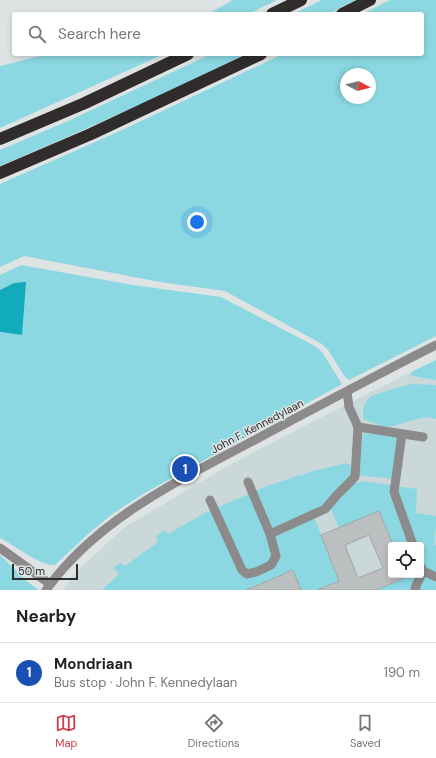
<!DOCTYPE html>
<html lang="en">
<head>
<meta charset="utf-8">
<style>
  :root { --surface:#fff; --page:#f2f2f2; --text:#222; --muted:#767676; --line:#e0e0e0; --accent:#cf3e4e }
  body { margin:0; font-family:"DM Sans",sans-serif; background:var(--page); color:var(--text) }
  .controls { position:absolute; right:12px; bottom:12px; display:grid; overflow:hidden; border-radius:4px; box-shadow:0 2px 6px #0003 }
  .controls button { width:36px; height:36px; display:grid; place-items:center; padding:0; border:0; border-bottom:1px solid var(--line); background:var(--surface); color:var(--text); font:20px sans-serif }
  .compass { position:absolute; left:340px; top:68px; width:36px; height:36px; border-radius:50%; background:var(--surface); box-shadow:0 2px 6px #0003; rotate:97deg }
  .scale { position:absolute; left:12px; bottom:10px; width:66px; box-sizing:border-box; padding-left:4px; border:2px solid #2d2f2f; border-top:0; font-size:11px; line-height:14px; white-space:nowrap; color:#2d2f2f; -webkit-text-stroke:3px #dee3e4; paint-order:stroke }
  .you { position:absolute; left:197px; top:222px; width:14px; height:14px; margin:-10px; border:3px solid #fff; border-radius:50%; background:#1a73e8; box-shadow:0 0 0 6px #1a73e833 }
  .badge { display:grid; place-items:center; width:26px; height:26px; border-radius:50%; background:var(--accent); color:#fff; font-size:13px; font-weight:700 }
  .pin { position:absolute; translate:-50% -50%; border:2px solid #fff; box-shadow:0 1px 4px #0006 }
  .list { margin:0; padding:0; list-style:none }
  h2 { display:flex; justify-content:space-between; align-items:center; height:52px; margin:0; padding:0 16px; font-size:17px }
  h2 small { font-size:13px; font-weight:400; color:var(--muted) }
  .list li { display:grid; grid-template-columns:26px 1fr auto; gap:12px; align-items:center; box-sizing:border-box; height:60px; padding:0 16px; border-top:1px solid var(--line) }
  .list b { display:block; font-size:15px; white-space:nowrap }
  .list p { margin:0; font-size:13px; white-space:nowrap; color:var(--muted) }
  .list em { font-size:13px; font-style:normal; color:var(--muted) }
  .icon { flex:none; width:22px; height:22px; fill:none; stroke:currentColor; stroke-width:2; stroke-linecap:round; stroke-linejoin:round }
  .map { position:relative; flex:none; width:436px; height:590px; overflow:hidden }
  .search { position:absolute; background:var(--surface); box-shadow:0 2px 6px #0003; left:12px; right:12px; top:12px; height:44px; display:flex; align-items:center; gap:10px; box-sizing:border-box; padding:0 14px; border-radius:4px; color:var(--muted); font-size:15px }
  .sheet { height:112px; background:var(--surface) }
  nav { display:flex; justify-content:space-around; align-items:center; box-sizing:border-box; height:56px; border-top:1px solid var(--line); background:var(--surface); font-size:11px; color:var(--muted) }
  nav a { display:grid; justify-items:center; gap:2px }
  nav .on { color:var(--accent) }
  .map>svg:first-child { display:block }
</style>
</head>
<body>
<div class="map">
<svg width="436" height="590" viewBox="0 0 436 590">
  <rect width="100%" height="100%" fill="#dee3e4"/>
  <!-- built -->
  <path fill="#cad8d9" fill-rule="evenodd" d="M411 372 412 376 436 380V590H63L81 567 125 527 224 468 296 430ZM391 545H421V575H391Z"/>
  <!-- green -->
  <g fill="#8bd8e2" fill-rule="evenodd">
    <path d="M233 0H277L248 14H208Z"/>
    <path d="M322 0H356L328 14H293Z"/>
    <path d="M390 0H436V336L349 380 345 377 328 350 322 344 225 291 160 282 24 256 0 267V184L120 131 283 54H422V14H362ZM346 74H370V98H346Z"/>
    <path d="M48 54H164L0 128V66Z"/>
    <path d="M211 54H246L168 92 58 141 0 166V150L66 122Z"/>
    <path d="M21 265 133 285 221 297 315 346 322 352 342 384 143 494 111 515 88 534 55 565C38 565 16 546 0 538V332L22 335 14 283 0 290V275Z"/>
    <path d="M436 360V380L412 376 411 372Z"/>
    <path d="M412 384 436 385V419L426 417 417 419 393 426 385 427 363 419V411L365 403 371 396 396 388Z"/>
    <path d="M363 433 398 437 393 479 358 475Z"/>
    <path d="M347 463 351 466 353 473 349 486 362 481 417 489 416 513 436 516V527L434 544 436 545V590H376L406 578 405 575H421V545H393L379 511 339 528 331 509 334 503H325L312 511 342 590H102L119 574 113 568 120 563 125 566 158 542 156 536 165 530 168 534 205 513 262 488 302 474 297 478 309 472Z"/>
    <path d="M0 555 29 583 39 590H0Z"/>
  </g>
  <!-- water -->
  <path fill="#11abbb" d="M24 282H26L22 335 0 332V290L14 283Z"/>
  <!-- building -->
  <g fill="#bbbfc0" stroke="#a1a6a6" fill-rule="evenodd">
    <path d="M379 511 393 545H391V575H412L376 590H317L339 581 321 535ZM369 535 383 568 358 578 345 545Z"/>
    <path d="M293 570 301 590H246L284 574V573Z"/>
  </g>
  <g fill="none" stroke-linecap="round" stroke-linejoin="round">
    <!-- minor -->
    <g stroke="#8c8a8a" stroke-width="9">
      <path d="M358 427 423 437"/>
      <path d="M402 434 394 492 413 545"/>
      <path d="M210 500 242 570 247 574 256 572 271 565 276 556 270 534 248 482"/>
      <path d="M270 534 325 509 337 495 355 477 358 427 349 407 347 392"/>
      <path d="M0 548 50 584"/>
      <path d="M421 567 423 571 436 577"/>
      <path d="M46 590C99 516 186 477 264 435 321 405 378 374 436 345"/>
      <path d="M416 590 415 588 423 571"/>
    </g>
    <!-- highway -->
    <g stroke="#302c2c" stroke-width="12">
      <path d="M272 14 301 0"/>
      <path d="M342 14 370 0"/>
      <path d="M0 139 85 103 188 54"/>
      <path d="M0 173 91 134 261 54"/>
    </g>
  </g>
  <g text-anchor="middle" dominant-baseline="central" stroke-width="3" stroke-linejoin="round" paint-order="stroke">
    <!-- street labels -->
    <g font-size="11" fill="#2d2f2f" stroke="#dee3e4">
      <text transform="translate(257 426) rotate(-28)">John F. Kennedylaan</text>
    </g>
  </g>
</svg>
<div class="controls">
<button><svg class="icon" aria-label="locate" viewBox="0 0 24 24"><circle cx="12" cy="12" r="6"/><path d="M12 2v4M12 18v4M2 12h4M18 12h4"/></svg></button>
</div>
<svg class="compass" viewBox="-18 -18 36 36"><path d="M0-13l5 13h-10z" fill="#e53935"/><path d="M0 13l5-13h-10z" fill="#767676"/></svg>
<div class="scale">50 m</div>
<div class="you"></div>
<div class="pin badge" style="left:185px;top:469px;background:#1a4fb4">1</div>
<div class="search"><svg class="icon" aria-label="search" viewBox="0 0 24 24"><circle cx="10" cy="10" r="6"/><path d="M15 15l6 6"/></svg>Search here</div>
</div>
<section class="sheet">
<h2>Nearby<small></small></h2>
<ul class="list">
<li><span class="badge" style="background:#1a4fb4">1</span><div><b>Mondriaan</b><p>Bus stop · John F. Kennedylaan</p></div><em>190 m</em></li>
</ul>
</section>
<nav>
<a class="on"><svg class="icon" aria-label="map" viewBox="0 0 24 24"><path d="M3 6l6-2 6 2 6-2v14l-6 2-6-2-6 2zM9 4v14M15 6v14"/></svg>Map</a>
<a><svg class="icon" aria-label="directions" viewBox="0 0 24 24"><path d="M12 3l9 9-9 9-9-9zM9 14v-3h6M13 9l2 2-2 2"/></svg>Directions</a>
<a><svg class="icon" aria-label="saved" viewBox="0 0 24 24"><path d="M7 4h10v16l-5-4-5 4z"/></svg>Saved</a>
</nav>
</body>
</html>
